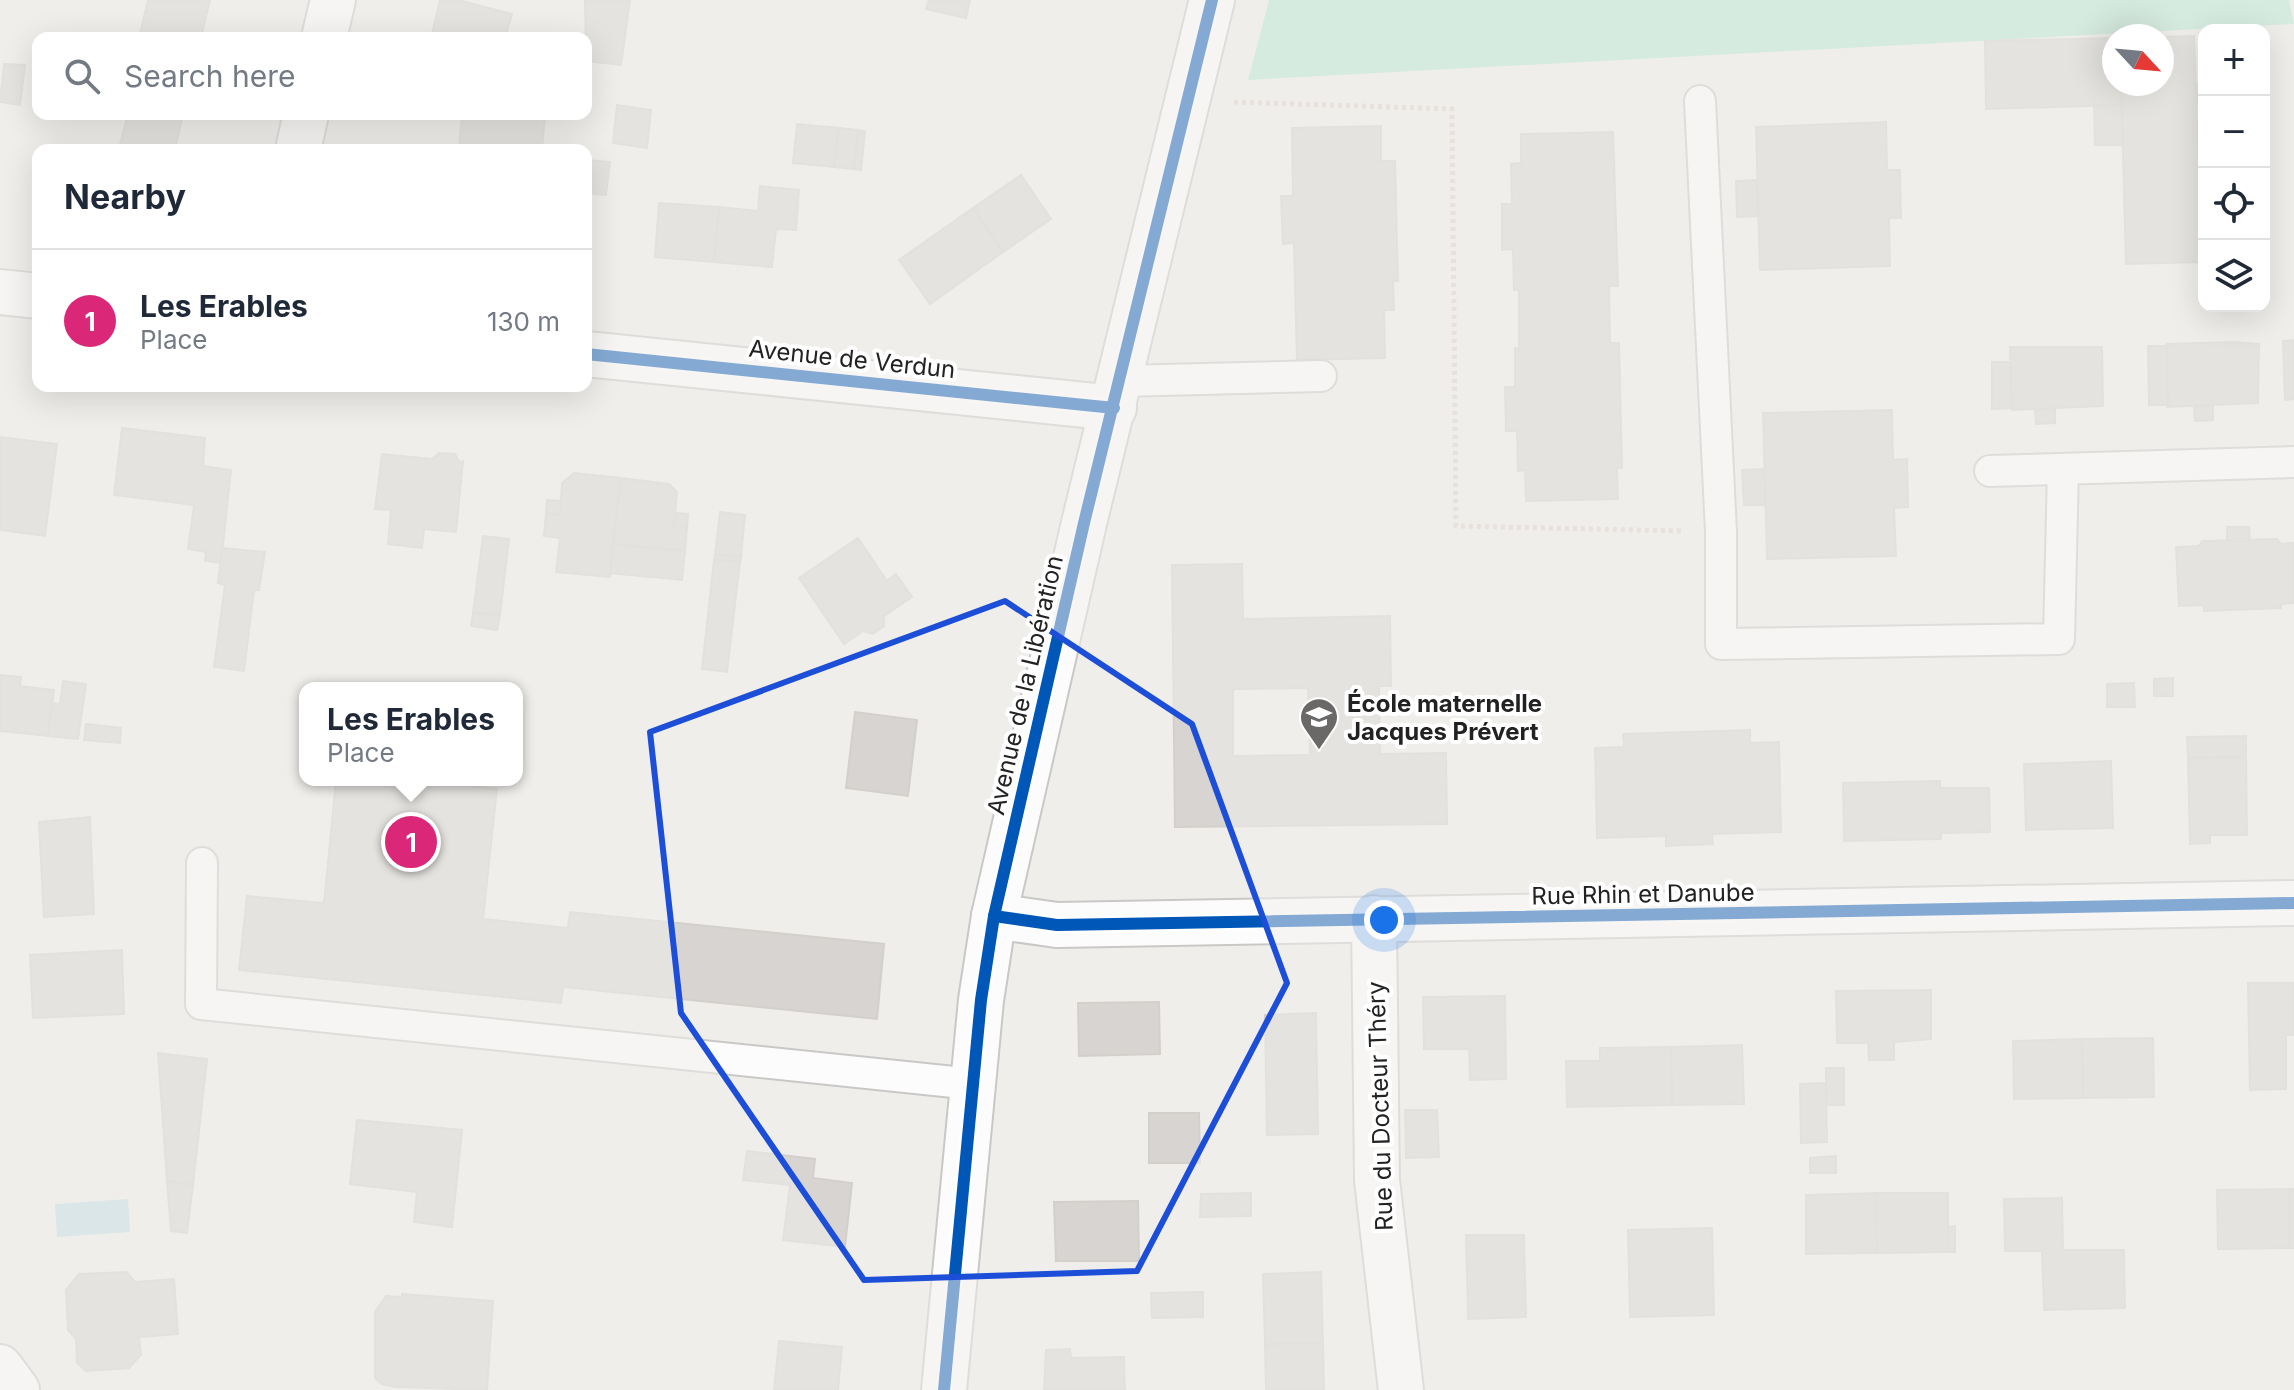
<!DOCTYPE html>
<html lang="en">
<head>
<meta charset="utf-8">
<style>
  :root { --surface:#fff; --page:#f2f2f3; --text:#1f2937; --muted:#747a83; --line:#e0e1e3; --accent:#db2777 }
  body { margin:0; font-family:Inter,sans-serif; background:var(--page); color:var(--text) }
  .controls { position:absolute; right:24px; top:24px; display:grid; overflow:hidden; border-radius:16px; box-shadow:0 8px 32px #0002 }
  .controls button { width:72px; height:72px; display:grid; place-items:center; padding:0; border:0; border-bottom:2px solid var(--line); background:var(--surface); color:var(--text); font:40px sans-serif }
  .compass { position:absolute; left:2102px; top:24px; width:72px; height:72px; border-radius:50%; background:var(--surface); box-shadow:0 8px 32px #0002; rotate:116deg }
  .you { position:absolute; left:1384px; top:920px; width:28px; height:28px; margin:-20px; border:6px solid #fff; border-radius:50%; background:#1a73e8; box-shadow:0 0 0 12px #1a73e833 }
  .badge { display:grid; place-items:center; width:52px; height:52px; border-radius:50%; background:var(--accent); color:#fff; font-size:26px; font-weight:700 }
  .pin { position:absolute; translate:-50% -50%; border:4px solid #fff; box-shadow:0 2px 8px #0006 }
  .popup { position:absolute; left:299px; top:682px; width:224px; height:104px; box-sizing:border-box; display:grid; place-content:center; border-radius:16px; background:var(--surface); filter:drop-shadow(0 2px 6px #0005); font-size:26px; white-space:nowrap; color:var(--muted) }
  .popup b { font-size:30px; color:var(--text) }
  .popup::after { content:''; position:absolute; left:50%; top:100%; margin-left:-16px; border:16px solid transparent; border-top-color:var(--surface) }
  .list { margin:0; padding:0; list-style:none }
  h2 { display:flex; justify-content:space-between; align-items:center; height:104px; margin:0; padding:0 32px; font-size:34px }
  h2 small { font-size:26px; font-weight:400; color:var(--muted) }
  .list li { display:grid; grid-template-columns:52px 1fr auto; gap:24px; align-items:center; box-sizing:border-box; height:144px; padding:0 32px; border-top:2px solid var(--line) }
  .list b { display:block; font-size:30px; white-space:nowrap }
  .list p { margin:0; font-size:26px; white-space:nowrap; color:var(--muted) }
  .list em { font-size:26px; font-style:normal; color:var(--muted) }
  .icon { flex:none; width:44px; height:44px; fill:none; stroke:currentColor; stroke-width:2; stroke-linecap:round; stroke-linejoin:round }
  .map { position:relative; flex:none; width:2294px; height:1390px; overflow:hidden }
  .search { position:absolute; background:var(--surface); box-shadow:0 8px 32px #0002; left:32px; top:32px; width:560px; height:88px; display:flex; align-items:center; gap:20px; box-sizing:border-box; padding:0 28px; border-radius:16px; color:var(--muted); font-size:30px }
  .panel { position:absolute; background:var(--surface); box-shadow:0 8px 32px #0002; left:32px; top:144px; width:560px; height:248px; border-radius:16px }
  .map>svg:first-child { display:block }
</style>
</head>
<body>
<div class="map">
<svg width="2294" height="1390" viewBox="0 0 2294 1390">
  <rect width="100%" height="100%" fill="#f0eeeb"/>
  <!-- pitch -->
  <path fill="#b7e6d2" d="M1269 0H2289L2294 24 1248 80Z"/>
  <!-- water -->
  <path fill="#bfdbe3" d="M128 1199 130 1232 57 1237 55 1204Z"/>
  <!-- building -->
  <g fill="#d7d4d2" stroke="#d3d0cc" stroke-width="2" fill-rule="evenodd">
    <path d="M148 0H210L201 38H146L147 35 140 34Z"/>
    <path d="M440 0H458L512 14 505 38H431Z"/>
    <path d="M585 0H630L621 65 586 61Z"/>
    <path d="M929 0H970L966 18 926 9Z"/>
    <path d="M2194 36 2202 262 2126 264 2121 84H2162V37Z"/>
    <path d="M2114 38V84H2121L2122 105 1986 109 1985 41Z"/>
    <path d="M4 64 25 65 20 105 0 102Z"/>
    <path d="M2196 84H2204V103H2197Z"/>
    <path d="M617 105 651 110 647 148 613 143Z"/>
    <path d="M2122 105 2123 145H2095L2094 106Z"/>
    <path d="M128 114H183L175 150 119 148Z"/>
    <path d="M462 114H545L542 150 459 147Z"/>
    <path d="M1886 122 1887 170H1900L1901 218H1889L1890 266 1760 270 1756 127Z"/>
    <path d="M797 124 839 128 834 167 793 163Z"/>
    <path d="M1381 126V161H1395L1398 281H1393L1394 310H1384L1385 358 1297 360 1294 243 1283 244 1281 196H1293L1292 128Z"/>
    <path d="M839 128 858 130 854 169 834 167Z"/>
    <path d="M858 130 865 131 861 170 854 169Z"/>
    <path d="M1613 132 1618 286H1609L1610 343H1619L1622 468H1617L1618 499 1526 501 1525 470 1518 471 1517 431H1506L1505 387H1515V348L1519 349V290H1514L1513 249 1502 250V204H1512L1511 164 1521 163V134Z"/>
    <path d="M586 160 610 162 606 195 586 193Z"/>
    <path d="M1021 175 1051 219 1003 252 973 208Z"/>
    <path d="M1757 180 1758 216 1737 217 1736 181Z"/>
    <path d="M760 186 799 190 796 230 776 229 772 267 714 262 719 207 758 211Z"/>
    <path d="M659 203 719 207 714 262 655 257Z"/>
    <path d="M973 208 1003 252 930 304 899 260Z"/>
    <path d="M2294 340V399L2285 400 2283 341Z"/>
    <path d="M2234 342 2259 344 2258 403 2167 407V344Z"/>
    <path d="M2148 346H2167L2168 405H2149Z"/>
    <path d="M2010 347H2102L2103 406 2012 410Z"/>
    <path d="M1992 362H2010L2012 408 1992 409Z"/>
    <path d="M2194 406H2213V420L2195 421Z"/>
    <path d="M2055 409V423L2036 424 2035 410Z"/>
    <path d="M1892 410 1893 460 1907 459 1908 507 1894 508 1896 556 1767 559 1763 413Z"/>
    <path d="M122 428 205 438 203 466 231 470 221 563 205 561 206 552 188 549 194 505 114 495Z"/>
    <path d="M0 437 57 444 45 536 0 530Z"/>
    <path d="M439 453 455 454 459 462 463 461 456 532 424 529 422 548 388 544 391 510 375 509 382 454 432 459Z"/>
    <path d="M1764 469 1765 505H1744L1742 470Z"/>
    <path d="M574 473 621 478 610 577 556 572 560 538 544 536 546 513 560 515 562 483Z"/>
    <path d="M621 478 669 484 677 492 674 527 687 528 685 551 613 544Z"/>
    <path d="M547 500 561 501 560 515 546 513Z"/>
    <path d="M720 512 745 515 741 557 715 555Z"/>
    <path d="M675 513 688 514 687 528 674 527Z"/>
    <path d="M2227 527H2249L2250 540 2227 541Z"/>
    <path d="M483 536 509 539 500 615 473 613Z"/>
    <path d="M858 538 887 581 896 574 912 597 884 616V626L873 634 863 631 844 644 799 578Z"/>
    <path d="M2277 539 2281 544 2294 543V603L2281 604V608L2204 611V605L2179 606 2176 547 2199 546 2202 541Z"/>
    <path d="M613 544 685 551 682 580 610 573Z"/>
    <path d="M222 548 265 552 259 590H254L244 671 214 667 225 585 218 583Z"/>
    <path d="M715 555 741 557 740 562 714 560Z"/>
    <path d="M714 560 740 562 727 672 702 669Z"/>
    <path d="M1242 564 1243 619 1390 616 1391 686H1379L1380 754 1446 753 1447 824 1175 827 1172 565ZM1308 688 1310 755 1233 756V689Z"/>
    <path d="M473 613 500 615 497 630 471 626Z"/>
    <path d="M0 675 21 677 20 686 54 690 48 736 0 731Z"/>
    <path d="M2173 678V696H2154V679Z"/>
    <path d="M63 681 86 684 78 739 48 736 52 703 60 704Z"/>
    <path d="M2134 683 2135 707H2107V684Z"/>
    <path d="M855 712 917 720 908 796 846 788Z"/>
    <path d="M86 724 121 728 120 743 84 740Z"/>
    <path d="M1750 730V743L1779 742 1781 832 1712 834 1713 844 1666 846V836L1597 838 1595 748 1624 747 1623 734Z"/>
    <path d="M2246 736V757L2188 758 2187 737Z"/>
    <path d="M2246 757 2247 835H2210V843L2190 844 2188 758Z"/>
    <path d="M2111 761 2113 828 2026 830 2024 764Z"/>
    <path d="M336 780H412L497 789 483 919 568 928 570 912 884 944 877 1019 563 987 561 1003 239 970 247 896 324 903Z"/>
    <path d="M1940 781V788H1989L1990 832 1941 833V839L1844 841 1843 783Z"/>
    <path d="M90 817 94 914 44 917 39 822Z"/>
    <path d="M122 950 124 1014 33 1018 30 955Z"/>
    <path d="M2248 983H2294V1035H2286V1089L2250 1090Z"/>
    <path d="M1931 990V1039L1894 1042V1060H1869L1868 1043H1837L1836 991Z"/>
    <path d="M1505 996 1506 1079 1470 1080 1469 1049H1424L1423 997Z"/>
    <path d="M1159 1002 1160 1054 1079 1056 1078 1003Z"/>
    <path d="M1316 1013 1318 1134 1267 1135 1265 1015Z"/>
    <path d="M2153 1038 2154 1097 2083 1098 2082 1039Z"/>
    <path d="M2082 1039 2083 1098 2014 1099 2013 1041Z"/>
    <path d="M1742 1045 1744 1104 1672 1105 1671 1047Z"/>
    <path d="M1671 1047 1672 1105 1567 1107 1566 1061H1600V1048Z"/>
    <path d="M158 1053 207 1059 193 1185 167 1181Z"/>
    <rect x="1826" y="1068" width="18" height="37"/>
    <path d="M1826 1083 1827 1142 1801 1143 1800 1084Z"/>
    <path d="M1405 1110H1437L1439 1157 1406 1158Z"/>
    <path d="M1149 1113H1199L1200 1163H1149Z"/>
    <path d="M357 1120 462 1130 452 1227 414 1222 417 1192 350 1184Z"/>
    <path d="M747 1151 815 1159 813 1178 852 1183 845 1247 783 1240 790 1185 743 1180Z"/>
    <path d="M1836 1156V1173H1810V1158Z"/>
    <path d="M167 1181 193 1185 187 1233 171 1231Z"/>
    <rect x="2289" y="1189" width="5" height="59"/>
    <path d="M2289 1189V1248L2218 1249 2217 1190Z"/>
    <path d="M1251 1193V1216L1200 1217 1201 1194Z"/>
    <path d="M1876 1193 1877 1253 1806 1254V1195Z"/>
    <path d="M1876 1193H1948V1252L1877 1253Z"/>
    <path d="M2062 1198 2063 1250H2124L2125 1308 2044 1310 2042 1251H2005L2004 1199Z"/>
    <path d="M1138 1201 1139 1261H1056L1054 1202Z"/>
    <path d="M1955 1226V1252H1948V1227Z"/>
    <path d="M1712 1228 1714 1315 1630 1317 1628 1230Z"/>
    <path d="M1466 1235H1524L1526 1317 1468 1319Z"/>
    <path d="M127 1272 135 1282 174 1279 178 1334 139 1337 141 1355 129 1368 86 1371 77 1363 76 1339 68 1330 66 1290 79 1274Z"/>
    <path d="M1321 1272 1323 1343 1265 1344 1263 1274Z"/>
    <path d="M1203 1292V1317L1152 1318 1151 1293Z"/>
    <path d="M402 1294 493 1301 487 1390 396 1387 382 1384 375 1378V1312L386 1296 402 1297Z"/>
    <path d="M779 1341 842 1347 838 1390H774Z"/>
    <path d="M1323 1343 1324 1390H1266L1265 1344Z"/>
    <path d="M1070 1349 1071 1358 1124 1357 1125 1390H1044L1046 1350Z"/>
  </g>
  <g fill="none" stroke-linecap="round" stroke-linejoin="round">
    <defs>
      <g id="service">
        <path d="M1700 101 1721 532V644L2059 639 2063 469"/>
        <path d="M1121 381 1321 376"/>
        <path d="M1990 471 2294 462"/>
        <path d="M202 863 201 1004 973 1084"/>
      </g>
      <g id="minor">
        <path d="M324 38 333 0"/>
        <path d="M298 150 306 114"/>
        <path d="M0 292 38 296"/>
        <path d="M586 354 1114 408"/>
        <path d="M994 916 1057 925 2294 903"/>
        <path d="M1374 918 1377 1180 1401 1390"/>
        <path d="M0 1367 17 1390"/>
      </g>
      <path id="tertiary" d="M944 1390 981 1000 994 916 1084 523 1212 0"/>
    </defs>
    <!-- service casing -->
    <use href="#service" stroke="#c9c8c7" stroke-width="34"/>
    <!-- minor casing -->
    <use href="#minor" stroke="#c9c8c7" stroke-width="48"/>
    <!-- tertiary casing -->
    <use href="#tertiary" stroke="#c9c8c7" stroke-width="48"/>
    <!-- path -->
    <path stroke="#dccecd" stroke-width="5" stroke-dasharray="4 4" stroke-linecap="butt" d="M1234 102 1452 109 1456 526 1683 531"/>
    <!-- service -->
    <use href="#service" stroke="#fdfcfc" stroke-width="30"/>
    <!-- minor -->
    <use href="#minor" stroke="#fdfcfc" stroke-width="44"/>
    <!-- tertiary -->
    <use href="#tertiary" stroke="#fdfcfc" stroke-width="44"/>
    <defs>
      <g id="cycleway">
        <path d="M586 354 1114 408"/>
        <path d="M994 916 1057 925 2294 903"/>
        <path d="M944 1390 981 1000 994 916 1084 523 1212 0"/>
      </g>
    </defs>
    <!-- cycleway casing -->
    <use href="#cycleway" stroke="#fff" stroke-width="17"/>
    <!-- cycleway -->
    <use href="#cycleway" stroke="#0057b8" stroke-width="12"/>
  </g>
  <!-- marked area -->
  <path d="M0 0H2294V1390H0ZM1005 601 1192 724 1287 983 1137 1271 864 1280 681 1013 650 732Z" fill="#f0eeeb" fill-opacity=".55" fill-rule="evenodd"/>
  <path fill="none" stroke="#1d4ed8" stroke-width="6" stroke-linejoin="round" d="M1005 601 1192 724 1287 983 1137 1271 864 1280 681 1013 650 732Z"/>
  <!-- icons -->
  <defs>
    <symbol id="school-pin" viewBox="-11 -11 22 30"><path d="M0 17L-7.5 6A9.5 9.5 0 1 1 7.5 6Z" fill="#6a6968" stroke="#fff"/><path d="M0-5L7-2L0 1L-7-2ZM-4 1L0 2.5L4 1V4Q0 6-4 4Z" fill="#fff"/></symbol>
  </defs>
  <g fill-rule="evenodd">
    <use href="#school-pin" x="1297" y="695" width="44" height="60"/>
  </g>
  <g text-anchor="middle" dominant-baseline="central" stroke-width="8" stroke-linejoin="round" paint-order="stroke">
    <!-- street labels -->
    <g font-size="24" fill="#222" stroke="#fff">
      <text transform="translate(852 359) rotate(6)">Avenue de Verdun</text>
      <text transform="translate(1025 685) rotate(-77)">Avenue de la Libération</text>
      <text transform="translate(1643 894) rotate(-1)">Rue Rhin et Danube</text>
      <text transform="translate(1380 1106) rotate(-92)">Rue du Docteur Théry</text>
    </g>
    <!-- poi labels -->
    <g font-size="24" font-weight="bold" fill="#222" stroke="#fff" text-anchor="start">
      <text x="1347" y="703">École maternelle<tspan x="1347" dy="28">Jacques Prévert</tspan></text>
    </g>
  </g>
</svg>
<div class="controls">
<button>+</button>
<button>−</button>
<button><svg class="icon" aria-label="locate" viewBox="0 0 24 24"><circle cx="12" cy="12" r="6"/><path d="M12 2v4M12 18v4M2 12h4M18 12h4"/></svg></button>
<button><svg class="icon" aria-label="layers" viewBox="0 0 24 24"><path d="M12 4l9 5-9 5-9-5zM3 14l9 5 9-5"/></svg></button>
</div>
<svg class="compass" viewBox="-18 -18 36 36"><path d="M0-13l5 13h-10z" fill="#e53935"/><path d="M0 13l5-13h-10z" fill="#747a83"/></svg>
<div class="you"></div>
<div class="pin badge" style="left:411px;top:842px">1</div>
<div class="popup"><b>Les Erables</b>Place</div>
<div class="search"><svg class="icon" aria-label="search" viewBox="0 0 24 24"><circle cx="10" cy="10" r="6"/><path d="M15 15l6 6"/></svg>Search here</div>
<section class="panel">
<h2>Nearby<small></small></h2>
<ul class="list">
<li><span class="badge">1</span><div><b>Les Erables</b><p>Place</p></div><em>130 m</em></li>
</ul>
</section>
</div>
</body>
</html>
